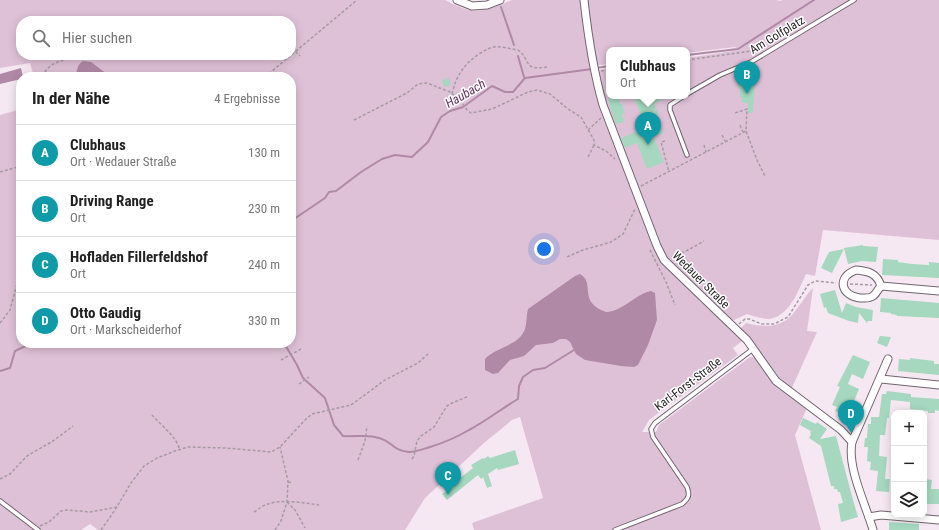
<!DOCTYPE html>
<html lang="de">
<head>
<meta charset="utf-8">
<style>
  :root { --surface:#fff; --page:#f6f6f6; --text:#222; --muted:#767676; --line:#e0e0e0; --accent:#336c54 }
  body { margin:0; font-family:"Roboto Condensed",sans-serif; background:var(--page); color:var(--text) }
  .controls { position:absolute; right:12px; bottom:12px; display:grid; overflow:hidden; border-radius:8px; box-shadow:0 2px 10px #0003 }
  .controls button { width:36px; height:36px; display:grid; place-items:center; padding:0; border:0; border-bottom:1px solid var(--line); background:var(--surface); color:var(--text); font:20px sans-serif }
  .you { position:absolute; left:544px; top:249px; width:14px; height:14px; margin:-10px; border:3px solid #fff; border-radius:50%; background:#1a73e8; box-shadow:0 0 0 6px #1a73e833 }
  .badge { display:grid; place-items:center; width:26px; height:26px; border-radius:50%; background:var(--accent); color:#fff; font-size:13px; font-weight:700 }
  .pin { position:absolute; translate:-50% -33px; filter:drop-shadow(0 1px 2px #0008) }
  .pin::after { content:''; position:absolute; top:21px; width:14px; height:12px; background:inherit; clip-path:polygon(0 0,100% 0,50% 100%) }
  .popup { position:absolute; left:606px; top:47px; width:84px; height:52px; box-sizing:border-box; display:grid; place-content:center; border-radius:8px; background:var(--surface); filter:drop-shadow(0 1px 3px #0005); font-size:13px; white-space:nowrap; color:var(--muted) }
  .popup b { font-size:15px; color:var(--text) }
  .popup::after { content:''; position:absolute; left:50%; top:100%; margin-left:-8px; border:8px solid transparent; border-top-color:var(--surface) }
  .list { margin:0; padding:0; list-style:none }
  h2 { display:flex; justify-content:space-between; align-items:center; height:52px; margin:0; padding:0 16px; font-size:17px }
  h2 small { font-size:13px; font-weight:400; color:var(--muted) }
  .list li { display:grid; grid-template-columns:26px 1fr auto; gap:12px; align-items:center; box-sizing:border-box; height:56px; padding:0 16px; border-top:1px solid var(--line) }
  .list b { display:block; font-size:15px; white-space:nowrap }
  .list p { margin:0; font-size:13px; white-space:nowrap; color:var(--muted) }
  .list em { font-size:13px; font-style:normal; color:var(--muted) }
  .icon { flex:none; width:22px; height:22px; fill:none; stroke:currentColor; stroke-width:2; stroke-linecap:round; stroke-linejoin:round }
  .map { position:relative; flex:none; width:939px; height:530px; overflow:hidden }
  .search { position:absolute; background:var(--surface); box-shadow:0 2px 10px #0003; left:16px; top:16px; width:280px; height:44px; display:flex; align-items:center; gap:10px; box-sizing:border-box; padding:0 14px; border-radius:16px; color:var(--muted); font-size:15px }
  .panel { position:absolute; background:var(--surface); box-shadow:0 2px 10px #0003; left:16px; top:72px; width:280px; height:276px; border-radius:16px }
  .map>svg:first-child { display:block }
</style>
</head>
<body>
<div class="map">
<svg width="939" height="530" viewBox="0 0 939 530">
  <rect width="100%" height="100%" fill="#f5e8f2"/>
  <g fill="#dfc1d7" fill-rule="evenodd">
    <path d="M0 0H445C474 16 483 12 512 0H776L781 1 782 0H939V240L823 230 815 276 806 274C798 291 790 316 769 319 762 319 753 316 747 314L732 321 662 262 742 341 733 348 738 355 649 420 642 432H656L659 425 750 357H755L774 384 807 408 795 435 821 530H474L472 523 543 498 520 417 512 420 484 443 425 498 405 530H98L90 524 81 530H0V115L21 109V343H291V77H34L30 63 0 68ZM21 21H291V55H21ZM735 47 739 50 687 58V96H609V68L592 71 591 66 609 64V50H687V53Z"/>
    <path d="M813 288 807 331 817 332 791 390 779 381 740 329 746 323C762 327 779 329 792 315 800 306 805 296 813 288Z"/>
  </g>
  <g fill="#b089a7">
    <path d="M83 61 91 62 111 77H76C77 70 77 65 83 61Z"/>
    <polygon points="21,68 23,77 21,77 21,79 0,84 0,74"/>
    <path d="M580 274C596 283 577 302 606 312 624 311 635 294 651 291L655 293 657 320 648 345 638 365 634 367 621 366 585 360 576 354 570 342 566 339H560L553 343 536 345 524 356 510 360 498 373 493 374 485 370V359C496 347 519 346 525 329 527 323 526 316 528 309L575 276Z"/>
  </g>
  <g fill="none" stroke-linecap="round" stroke-linejoin="round">
    <g stroke="#b089a7" stroke-width="2">
      <polyline points="501,7 514,45"/>
      <polyline points="687,55 738,49 814,0"/>
      <polyline points="518,56 524,77"/>
      <polyline points="596,68 609,66"/>
      <polyline points="291,221 325,198 329,192 336,191 361,172 382,159 395,155 412,157 428,142 441,117 450,111 463,107 492,86 505,92 513,92 525,78 592,69"/>
      <path d="M284 343 297 365 303 378 325 398 334 425 343 436C355 437 368 434 379 438 392 441 393 451 409 452 416 452 423 449 430 447 443 443 457 437 469 430 486 421 501 409 518 399L519 386 523 377 533 370 545 368 574 350"/>
      <polyline points="0,371 10,368 15,351 32,343"/>
    </g>
  </g>
  <g fill="#a5d8bf">
    <polygon points="750,69 759,69 759,78 755,78 753,113 748,113 748,103 742,103 742,98 740,98 740,89 738,89 739,71 750,70"/>
    <polygon points="449,78 451,85 444,87 442,80"/>
    <polygon points="618,96 620,104 622,104 625,114 622,114 624,122 616,124 608,99"/>
    <polygon points="633,96 669,96 654,104 659,114 656,115 663,133 654,137 664,162 647,169 637,143 625,148 621,138 643,129 642,127 646,126"/>
    <polygon points="863,245 863,246 878,247 876,262 862,261 848,264 844,248"/>
    <polygon points="844,249 832,273 821,268 829,252"/>
    <polygon points="883,259 898,260 898,262 912,264 929,265 929,262 939,263 939,278 882,275"/>
    <polygon points="835,290 842,313 846,303 856,307 873,310 872,321 868,321 867,323 859,313 858,323 849,321 828,313 826,307 824,308 820,294"/>
    <polygon points="881,298 939,303 939,318 897,316 897,315 891,314 891,313 880,312"/>
    <polygon points="880,336 891,337 887,347 877,343"/>
    <polygon points="853,355 870,362 863,379 852,374 848,384 859,389 852,406 847,404 842,414 835,411 837,407 832,405 840,387 837,386"/>
    <polygon points="910,358 934,361 934,364 939,364 939,375 898,371 899,359 910,360"/>
    <polygon points="887,391 911,394 911,397 939,399 939,411 935,410 935,413 928,413 928,411 910,409 910,402 891,400 889,418 887,418 885,435 880,435 879,456 887,457 885,479 890,479 889,492 876,491 878,471 870,470 871,462 867,461 868,447 864,447 865,438 867,438 868,424 871,424 871,417 879,417 882,394 886,394"/>
    <polygon points="803,418 816,424 817,422 827,429 820,439 836,436 853,500 858,517 841,522 838,504 843,503 840,492 838,492 837,489 834,489 834,486 831,486 821,446 809,438 811,434 810,433 811,431 800,425"/>
    <polygon points="515,450 519,464 498,470 497,468 488,474 492,486 487,488 483,477 481,479 478,475 447,500 442,494 453,487 451,485 473,468 471,465 483,458 484,459 488,456 490,458"/>
    <polygon points="925,479 932,480 931,489 939,489 939,504 924,504"/>
    <polygon points="889,522 919,524 919,530 889,530"/>
  </g>
  <g fill="none" stroke-linecap="round" stroke-linejoin="round">
    <g stroke="#70656d" stroke-width="5.5">
      <g id="lane">
        <polyline points="687,94 720,75 751,62 854,0"/>
        <polyline points="684,96 670,105 670,110 687,155"/>
        <polyline points="0,501 38,530"/>
        <path d="M615 530 682 504C689 498 690 495 687 487L653 437 651 429 655 423 753 349"/>
      </g>
    </g>
    <g stroke="#70656d" stroke-width="9">
      <g id="street">
        <polyline points="457,0 472,6 487,5 500,0"/>
        <path d="M584 0C588 36 593 70 603 105L657 246 664 260 747 340 776 381 841 430 852 442"/>
        <path d="M856 270C868 271 877 273 881 286 878 289 876 294 873 296 869 299 865 298 860 298 841 296 836 277 856 270Z"/>
        <polyline points="881,286 939,291"/>
        <polyline points="881,379 939,385"/>
        <polyline points="869,517 881,515 939,520"/>
        <path d="M873 530C866 505 847 468 852 442L888 359"/>
      </g>
    </g>
    <g stroke="#a59ba2" stroke-width="1.5" stroke-dasharray="3 2" stroke-linecap="butt">
      <polyline points="292,48 300,56"/>
      <polyline points="687,60 752,51 763,48"/>
      <polyline points="601,71 609,70"/>
      <path d="M43 77C47 61 67 60 81 55"/>
      <polyline points="265,77 357,0"/>
      <path d="M452 94C456 76 464 64 479 54 484 51 488 48 494 47 502 46 510 49 518 50 531 59 522 71 547 67"/>
      <polyline points="735,113 747,109 746,131 757,160 765,176"/>
      <polyline points="354,120 407,93 418,84 427,83 450,92 459,99 467,110 471,113 492,109 528,92 537,90 550,94 568,109 581,117 594,140 594,145 606,151 615,159"/>
      <polyline points="740,125 743,132"/>
      <polyline points="588,130 601,118"/>
      <polyline points="722,135 725,141"/>
      <polyline points="665,141 661,142 669,172"/>
      <polyline points="704,145 706,152"/>
      <polyline points="588,157 594,145"/>
      <polyline points="0,172 21,166"/>
      <polyline points="641,186 746,131"/>
      <polyline points="650,250 666,282 675,305"/>
      <polyline points="567,257 583,250 611,242 623,234 635,209"/>
      <polyline points="672,257 688,250 704,241"/>
      <polyline points="850,284 872,285"/>
      <polyline points="0,323 10,310 21,269"/>
      <polyline points="739,324 745,319 749,319 762,324 774,324 788,317 808,285 815,281 836,283"/>
      <polyline points="281,360 301,349"/>
      <polyline points="299,384 309,377"/>
      <path d="M152 415C159 423 180 440 179 450"/>
      <polyline points="412,459 414,456 417,441 421,436 434,427 447,406 452,403 469,396"/>
      <polyline points="358,460 365,441 367,426"/>
      <polyline points="0,479 10,474 27,456 53,441 73,426"/>
      <polyline points="288,482 293,483"/>
      <polyline points="287,502 295,510 305,528"/>
      <path d="M254 512C259 509 263 505 268 504 281 499 306 503 319 505"/>
      <polyline points="40,526 49,522 61,511 67,510 90,512 117,507"/>
      <polyline points="101,530 115,510 131,483 144,466 157,458 175,451 188,447 226,448 271,452 280,447 305,420 312,414 351,405 385,380 418,363 429,353"/>
      <polyline points="275,530 281,521 287,502 288,481 280,447"/>
    </g>
    <use href="#lane" stroke="#fff" stroke-width="3.5"/>
    <use href="#street" stroke="#fff" stroke-width="7"/>
  </g>
  <g text-anchor="middle" stroke-width="3" stroke-linejoin="round" paint-order="stroke">
    <g font-size="12" fill="#272225" stroke="#fff">
      <text transform="translate(777 35) rotate(-31)" y="4">Am Golfplatz</text>
      <text transform="translate(701 280) rotate(45)" y="4">Wedauer Straße</text>
      <text transform="translate(688 384) rotate(-37)" y="4">Karl-Forst-Straße</text>
    </g>
    <g font-size="13" font-style="italic" fill="#66335d" stroke="#fff">
      <text transform="translate(465 93) rotate(-30)" y="5">Haubach</text>
    </g>
  </g>
</svg>
<div class="controls">
<button>+</button>
<button>−</button>
<button><svg class="icon" aria-label="layers" viewBox="0 0 24 24"><path d="M12 4l9 5-9 5-9-5zM3 14l9 5 9-5"/></svg></button>
</div>
<div class="you"></div>
<div class="pin badge" style="left:648px;top:145px;background:#0f9aa8">A</div>
<div class="popup"><b>Clubhaus</b>Ort</div>
<div class="pin badge" style="left:747px;top:94px;background:#0f9aa8">B</div>
<div class="pin badge" style="left:448px;top:495px;background:#0f9aa8">C</div>
<div class="pin badge" style="left:851px;top:433px;background:#0f9aa8">D</div>
<div class="search"><svg class="icon" aria-label="search" viewBox="0 0 24 24"><circle cx="10" cy="10" r="6"/><path d="M15 15l6 6"/></svg>Hier suchen</div>
<section class="panel">
<h2>In der Nähe<small>4 Ergebnisse</small></h2>
<ul class="list">
<li><span class="badge" style="background:#0f9aa8">A</span><div><b>Clubhaus</b><p>Ort · Wedauer Straße</p></div><em>130 m</em></li>
<li><span class="badge" style="background:#0f9aa8">B</span><div><b>Driving Range</b><p>Ort</p></div><em>230 m</em></li>
<li><span class="badge" style="background:#0f9aa8">C</span><div><b>Hofladen Fillerfeldshof</b><p>Ort</p></div><em>240 m</em></li>
<li><span class="badge" style="background:#0f9aa8">D</span><div><b>Otto Gaudig</b><p>Ort · Markscheiderhof</p></div><em>330 m</em></li>
</ul>
</section>
</div>
</body>
</html>
